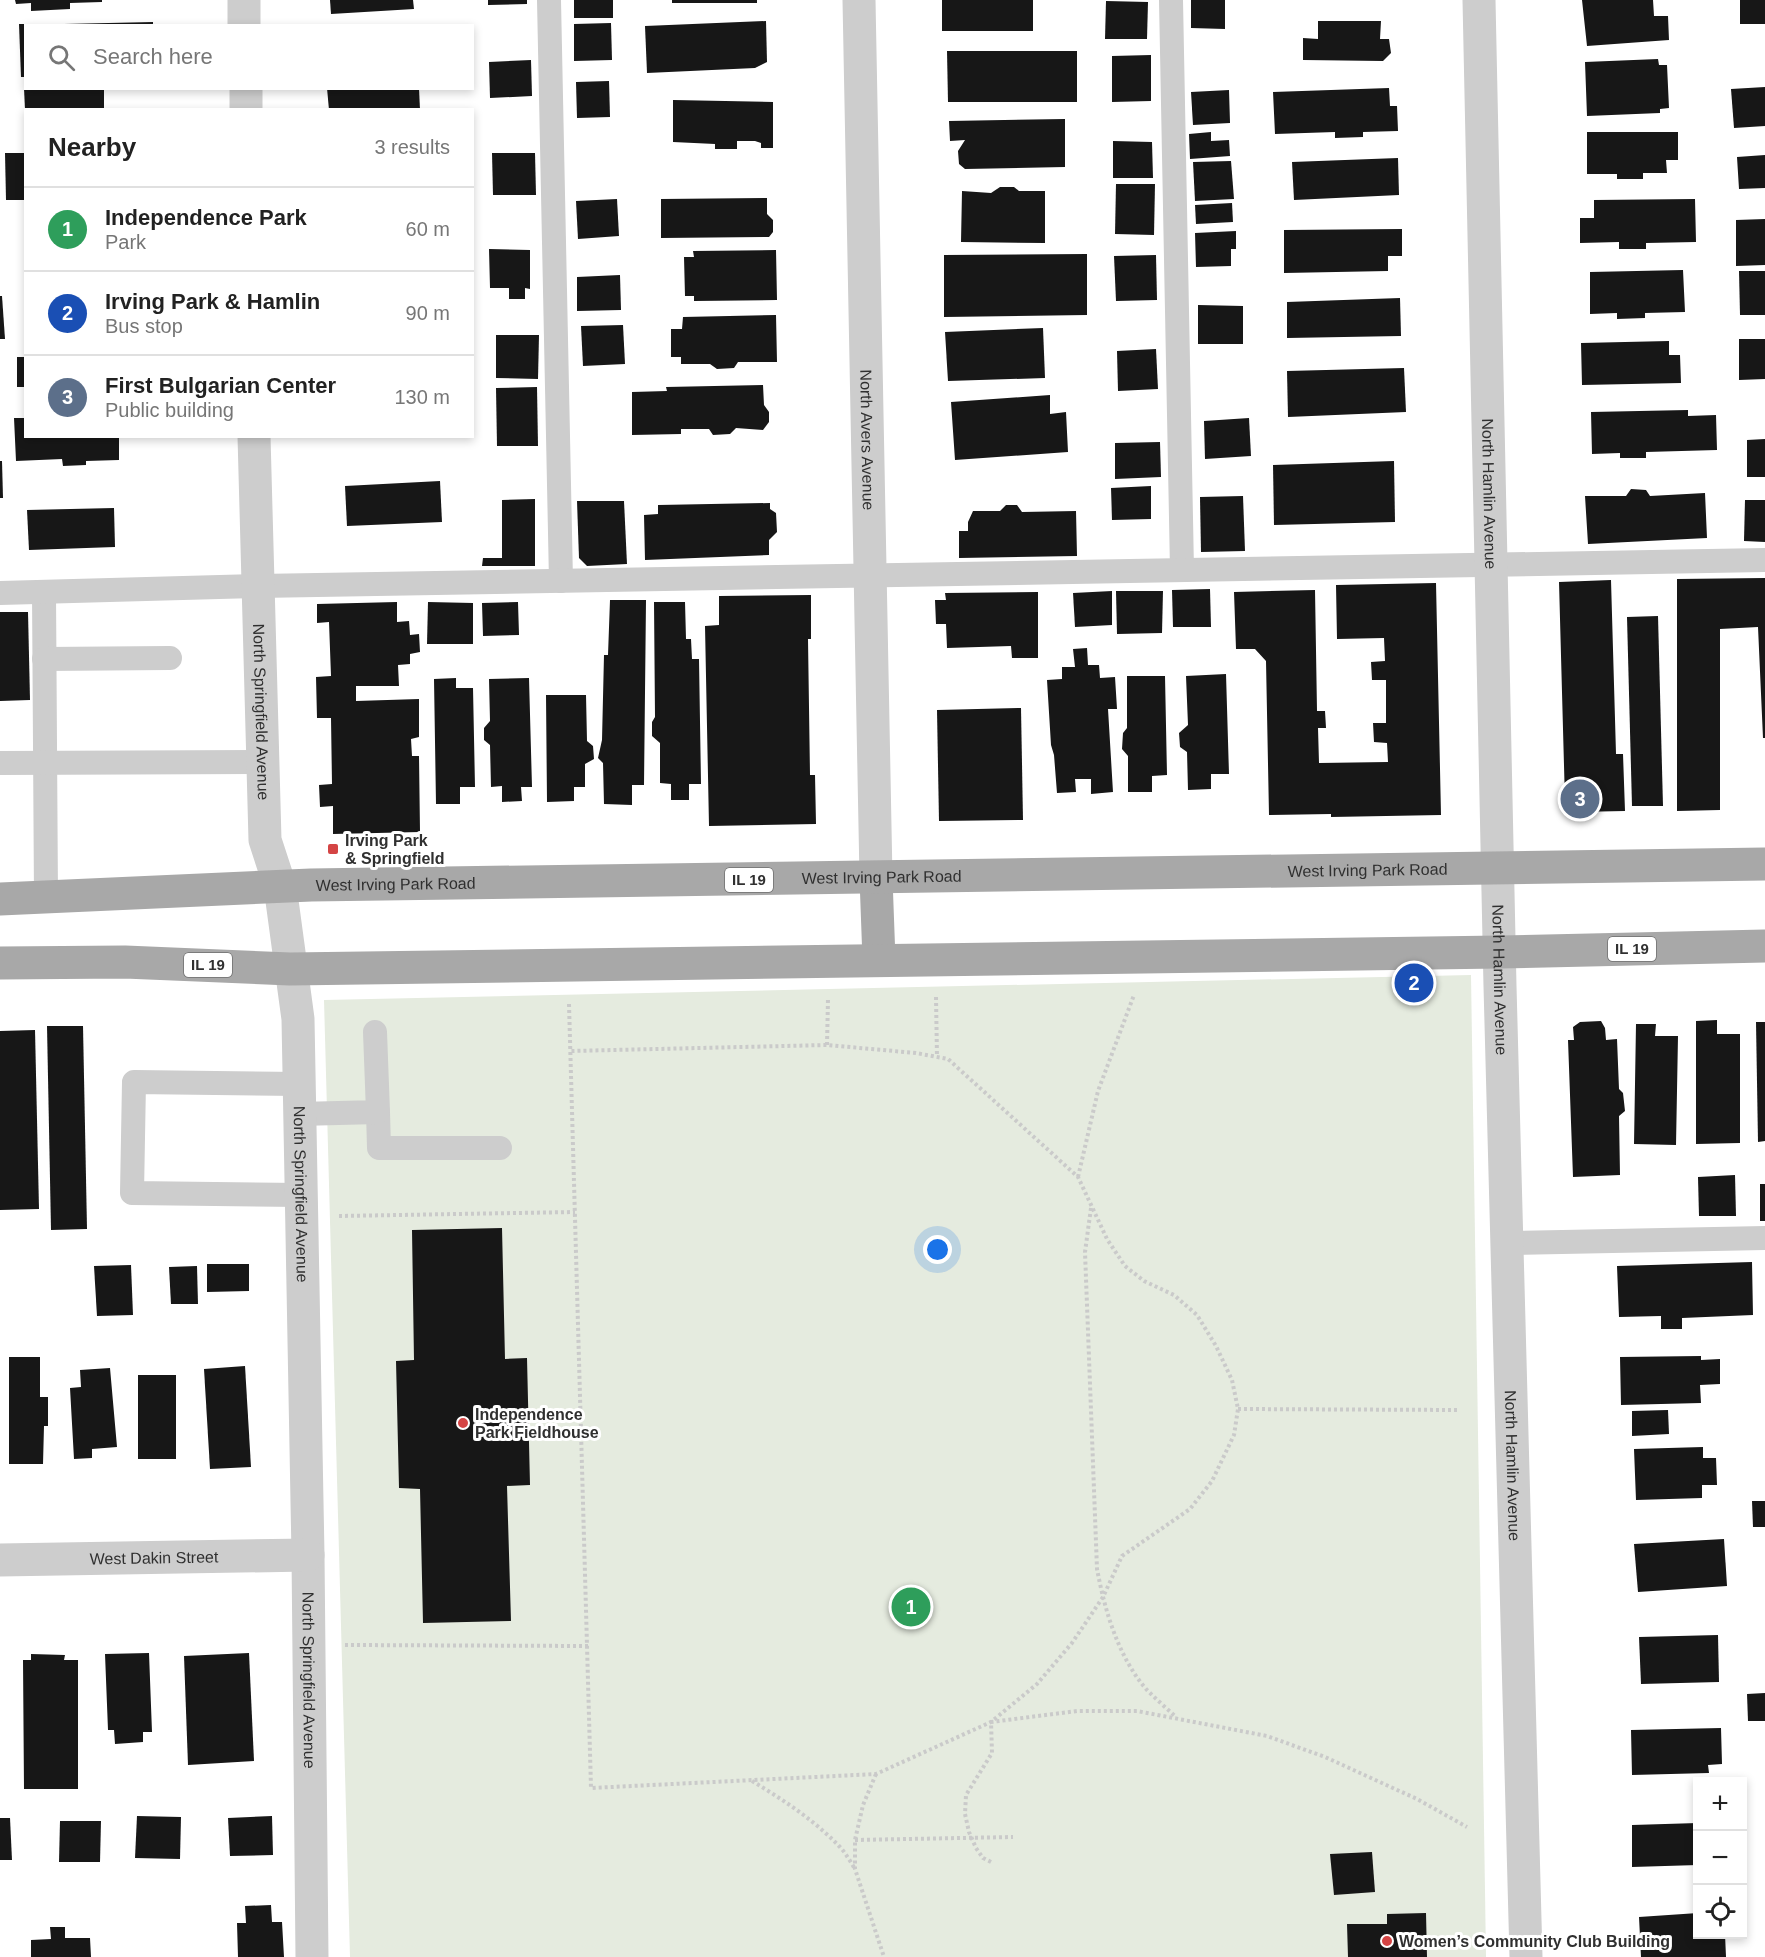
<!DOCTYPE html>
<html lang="en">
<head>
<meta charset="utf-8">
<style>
  :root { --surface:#fff; --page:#f2f2f2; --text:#222; --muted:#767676; --line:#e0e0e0; --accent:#d93025 }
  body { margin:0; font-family:Arial,sans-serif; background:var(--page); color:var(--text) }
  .controls { position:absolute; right:18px; bottom:18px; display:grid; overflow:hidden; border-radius:0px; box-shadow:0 3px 9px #0003 }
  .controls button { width:54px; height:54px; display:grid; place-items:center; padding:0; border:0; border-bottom:2px solid var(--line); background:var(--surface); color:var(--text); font:30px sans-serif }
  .you { position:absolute; left:938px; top:1250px; width:21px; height:21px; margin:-15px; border:4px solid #fff; border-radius:50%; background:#1a73e8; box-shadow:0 0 0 9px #1a73e833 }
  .badge { display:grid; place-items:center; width:39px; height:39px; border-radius:50%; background:var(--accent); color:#fff; font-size:20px; font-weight:700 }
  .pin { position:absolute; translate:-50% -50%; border:3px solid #fff; box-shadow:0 2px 6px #0006 }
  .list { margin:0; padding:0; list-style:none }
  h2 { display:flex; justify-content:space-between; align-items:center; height:78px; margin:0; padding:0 24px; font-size:26px }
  h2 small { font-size:20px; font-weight:400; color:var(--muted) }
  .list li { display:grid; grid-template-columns:39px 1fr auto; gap:18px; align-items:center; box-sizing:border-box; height:84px; padding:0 24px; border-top:2px solid var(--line) }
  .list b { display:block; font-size:22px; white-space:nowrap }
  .list p { margin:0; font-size:20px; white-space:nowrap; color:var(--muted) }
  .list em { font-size:20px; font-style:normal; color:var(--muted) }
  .icon { flex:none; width:33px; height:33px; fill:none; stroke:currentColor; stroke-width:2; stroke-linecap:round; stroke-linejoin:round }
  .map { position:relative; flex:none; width:1765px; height:1957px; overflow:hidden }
  .search { position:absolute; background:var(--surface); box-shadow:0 3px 9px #0003; left:24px; top:24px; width:450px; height:66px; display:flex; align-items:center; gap:15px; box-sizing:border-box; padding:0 21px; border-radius:0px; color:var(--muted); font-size:22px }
  .panel { position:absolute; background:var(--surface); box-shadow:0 3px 9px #0003; left:24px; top:108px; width:450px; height:330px; border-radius:0px }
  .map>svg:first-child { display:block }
</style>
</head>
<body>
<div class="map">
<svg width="1765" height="1957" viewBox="0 0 1765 1957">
  <rect width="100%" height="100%" fill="#fff"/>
  <polygon fill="#e5ebdf" points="1471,975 1486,1957 350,1957 324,1000"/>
  <g fill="#171717">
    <polygon points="15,0 102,0 102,2 70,3 70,9 31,11 31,3 16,4"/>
    <polygon points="330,0 413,0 414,9 331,14"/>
    <polygon points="488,0 527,0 527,4 488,5"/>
    <rect x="574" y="0" width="39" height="18"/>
    <rect x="672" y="0" width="85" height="3"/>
    <rect x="942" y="0" width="91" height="31"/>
    <polygon points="1191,0 1225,0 1225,29 1191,28"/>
    <polygon points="1582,0 1653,0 1654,16 1668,16 1669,40 1587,46"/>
    <rect x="1740" y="0" width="25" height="24"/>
    <polygon points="1106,1 1148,2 1147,39 1105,39"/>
    <polygon points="766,21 767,62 755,68 647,73 645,26"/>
    <polygon points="1318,21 1381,21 1380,39 1389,39 1391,53 1383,61 1303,60 1303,38 1318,39"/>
    <polygon points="153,22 153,26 64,26 64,24"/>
    <polygon points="611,23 612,60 574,61 574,24"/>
    <polygon points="19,24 26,24 26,77 21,77"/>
    <polygon points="947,51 1077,51 1077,102 948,102"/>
    <polygon points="1151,55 1151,101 1112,102 1112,56"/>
    <polygon points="1658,59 1659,65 1667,65 1669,108 1660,109 1660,113 1587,116 1585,62"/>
    <polygon points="531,60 532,96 490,98 489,62"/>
    <polygon points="609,81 610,117 577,118 576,82"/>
    <polygon points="1765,87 1765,126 1734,128 1731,89"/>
    <polygon points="24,88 104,88 104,110 25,110"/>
    <polygon points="327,88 419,88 420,110 329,110"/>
    <polygon points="1389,88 1390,106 1397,106 1398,131 1363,132 1363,137 1335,138 1335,132 1275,134 1273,92"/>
    <polygon points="1229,90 1230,123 1193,125 1191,92"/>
    <polygon points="673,100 773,102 773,148 761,148 761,143 755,141 737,141 737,149 715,149 715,144 673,142"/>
    <polygon points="1065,119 1065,167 965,169 959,164 958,151 965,140 950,141 949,121"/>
    <polygon points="1211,132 1211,141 1229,140 1230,156 1190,159 1189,134"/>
    <polygon points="1587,132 1678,132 1678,160 1666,160 1667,173 1643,173 1643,179 1617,179 1617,174 1587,174"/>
    <polygon points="1113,141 1152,142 1153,178 1113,178"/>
    <polygon points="5,153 26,153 26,200 6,200"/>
    <polygon points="492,153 535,153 536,195 493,195"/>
    <polygon points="1765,155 1765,188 1739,189 1737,157"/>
    <polygon points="1398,158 1399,195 1294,200 1292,162"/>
    <polygon points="1231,161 1234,199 1195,201 1193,162"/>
    <polygon points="1116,184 1155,184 1154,235 1115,234"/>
    <polygon points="1000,187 1014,187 1019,191 1045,191 1045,243 961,242 962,191 991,193"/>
    <polygon points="767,198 767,214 773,220 773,232 769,237 661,238 661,199"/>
    <polygon points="617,199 619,236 578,239 576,201"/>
    <polygon points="1695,199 1696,242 1646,243 1646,249 1619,249 1619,242 1580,243 1580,218 1594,218 1594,200"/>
    <polygon points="1232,203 1233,222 1196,224 1195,205"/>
    <polygon points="1765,219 1765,265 1736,266 1736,220"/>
    <polygon points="1402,229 1402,256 1388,256 1388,271 1284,273 1284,230"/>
    <polygon points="1236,231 1236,249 1231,249 1231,266 1196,267 1195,233"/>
    <polygon points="489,249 530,250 530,289 525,288 525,299 509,299 509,288 490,288"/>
    <polygon points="776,250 777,300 694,301 694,296 685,296 684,257 694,257 693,251"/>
    <polygon points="1087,254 1087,315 944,317 944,255"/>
    <polygon points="1156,255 1157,300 1116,301 1114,256"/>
    <polygon points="1683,270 1685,312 1645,313 1645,318 1617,319 1617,313 1590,314 1590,272"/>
    <polygon points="1739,271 1765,271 1765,315 1740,315"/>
    <polygon points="620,275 621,310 577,311 577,277"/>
    <polygon points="0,296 2,296 5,339 0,339"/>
    <polygon points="1400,298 1401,336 1287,338 1287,302"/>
    <polygon points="1198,305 1243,306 1243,344 1198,344"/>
    <polygon points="776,315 777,362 738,362 734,368 717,369 710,364 681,364 681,357 671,357 671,329 682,329 683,317"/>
    <polygon points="623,325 625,364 583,366 581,326"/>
    <polygon points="1043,328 1045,378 948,381 945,332"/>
    <polygon points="496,335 539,335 538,379 496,378"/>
    <polygon points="1739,339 1765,339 1765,379 1739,380"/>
    <polygon points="1669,341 1669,355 1680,355 1681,383 1582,385 1581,343"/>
    <polygon points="1156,349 1158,389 1118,391 1117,351"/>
    <rect x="17" y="357" width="9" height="30"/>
    <polygon points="1404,368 1406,412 1288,417 1287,371"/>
    <polygon points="763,385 764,405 769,412 769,422 763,430 736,428 730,434 713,435 709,429 681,429 681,434 632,435 632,392 667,391 666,387"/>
    <polygon points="537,387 538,446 497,446 496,388"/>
    <polygon points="1050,395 1050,414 1066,412 1068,452 955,460 951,402"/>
    <polygon points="1688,410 1688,416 1716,415 1717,450 1646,452 1646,458 1620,458 1620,453 1592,454 1591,412"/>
    <polygon points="14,418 26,418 26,436 119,436 119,460 86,461 86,465 63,466 62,459 16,461"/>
    <polygon points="1249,418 1251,456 1205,459 1204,421"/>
    <polygon points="1765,439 1765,477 1747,477 1747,440"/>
    <polygon points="1160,442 1161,477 1115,479 1115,443"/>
    <polygon points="0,461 2,461 3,498 0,498"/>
    <polygon points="1394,461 1395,522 1274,525 1273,465"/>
    <polygon points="440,481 442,522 347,526 345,486"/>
    <polygon points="1151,486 1151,519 1112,520 1111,488"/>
    <polygon points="1631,489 1646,490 1650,496 1705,493 1707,538 1588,544 1585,496 1626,496"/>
    <polygon points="1243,496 1245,551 1201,552 1200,497"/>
    <polygon points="535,499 535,566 482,566 483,558 502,558 502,500"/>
    <polygon points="1745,500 1765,500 1765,542 1744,541"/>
    <polygon points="577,501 624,501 627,564 587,566 579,558"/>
    <polygon points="770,503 770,509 776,513 777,532 769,540 769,555 645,560 644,515 658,514 658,505"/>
    <polygon points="1006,505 1017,505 1022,512 1076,511 1077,556 959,558 959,531 968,531 968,522 973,511 1000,511"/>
    <polygon points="114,508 115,547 29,550 27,510"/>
    <polygon points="1765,578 1765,738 1763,738 1758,627 1720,629 1720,810 1677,811 1677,579"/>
    <polygon points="1611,580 1616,754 1623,754 1625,811 1575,812 1565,802 1559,582"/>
    <polygon points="1436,583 1441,815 1331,817 1331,814 1269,815 1266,661 1255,649 1236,649 1234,592 1315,590 1317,711 1325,711 1326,728 1318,728 1319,763 1388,762 1387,743 1374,742 1373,723 1386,723 1386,680 1372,680 1371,662 1385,661 1384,638 1337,639 1336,585"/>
    <polygon points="1210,589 1211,627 1173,627 1172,590"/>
    <polygon points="1112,591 1112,625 1075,627 1073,593"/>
    <polygon points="1116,591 1163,591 1162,633 1117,634"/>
    <polygon points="1038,592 1038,658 1012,658 1011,646 947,648 946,624 936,624 935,600 946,600 945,593"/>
    <polygon points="811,595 811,639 808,639 810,775 815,775 816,824 709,826 705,626 719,625 719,596"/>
    <polygon points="610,600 646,600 644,785 632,785 632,805 604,804 603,763 598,758 602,740 604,655 608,655"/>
    <polygon points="397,602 397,622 409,621 410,635 419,634 420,652 410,654 410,664 398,665 399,686 356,686 356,701 419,699 419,737 411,739 412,756 419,756 420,832 333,834 333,806 320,807 319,785 332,784 331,718 317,718 316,677 331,676 329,622 317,623 317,604"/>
    <polygon points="428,602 473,603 473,644 427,644"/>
    <polygon points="518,602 519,635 483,636 482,603"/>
    <polygon points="654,602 685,602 686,639 691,639 692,659 699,659 701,784 689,784 689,800 671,800 671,784 660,783 660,743 652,736 652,722 655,717"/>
    <polygon points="0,612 28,612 30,700 0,701"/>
    <polygon points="1658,616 1663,806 1632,806 1627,617"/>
    <polygon points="1087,648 1088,665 1099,665 1100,678 1115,677 1117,709 1108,709 1113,792 1091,794 1091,779 1075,779 1076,792 1057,793 1054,755 1051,745 1047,680 1062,679 1062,667 1075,667 1073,649"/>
    <polygon points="1226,674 1229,774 1211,774 1211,789 1188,790 1187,752 1180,747 1179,733 1188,725 1186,676"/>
    <polygon points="1127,676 1165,676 1167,775 1152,776 1152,792 1128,792 1128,756 1122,749 1123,733 1127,728"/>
    <polygon points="456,678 456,688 473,688 475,787 460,787 460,804 436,804 434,679"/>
    <polygon points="529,678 532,787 521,787 522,801 502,802 502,786 491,787 490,745 484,740 484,728 490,721 489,679"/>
    <polygon points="546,695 586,695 587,741 593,746 594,759 585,764 585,787 574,787 574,801 547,802"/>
    <polygon points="1021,708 1023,820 939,821 937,710"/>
    <polygon points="1717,1020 1717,1034 1740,1034 1740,1143 1696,1144 1696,1021"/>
    <polygon points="1601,1021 1605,1028 1606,1040 1617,1039 1619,1089 1623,1093 1625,1111 1619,1116 1620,1175 1573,1177 1568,1040 1574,1040 1573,1027 1580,1022"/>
    <polygon points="1756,1022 1765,1022 1765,1141 1758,1142"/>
    <polygon points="1636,1024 1656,1024 1655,1036 1678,1036 1676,1145 1634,1144"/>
    <polygon points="47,1026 83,1026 87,1229 51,1230"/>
    <polygon points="35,1030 39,1209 0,1210 0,1031"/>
    <polygon points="1735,1175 1736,1216 1699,1216 1698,1177"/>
    <rect x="1760" y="1184" width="5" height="37"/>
    <polygon points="502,1228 505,1359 527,1358 530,1485 507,1486 511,1621 423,1623 420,1489 399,1488 396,1361 414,1360 412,1230"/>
    <polygon points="1752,1262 1753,1315 1682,1318 1682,1329 1661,1329 1661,1316 1619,1317 1617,1266"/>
    <polygon points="207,1264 249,1264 249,1291 207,1292"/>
    <polygon points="131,1265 133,1315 97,1316 94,1266"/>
    <polygon points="197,1266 198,1304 171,1304 169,1267"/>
    <polygon points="1701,1356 1701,1360 1720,1359 1720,1384 1700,1385 1701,1403 1621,1405 1620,1357"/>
    <polygon points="9,1357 40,1357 40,1397 48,1397 48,1426 44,1426 43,1464 9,1464"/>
    <polygon points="245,1366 251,1467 210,1469 204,1369"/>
    <polygon points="110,1368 117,1447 92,1449 92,1458 74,1459 70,1388 81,1387 80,1370"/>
    <rect x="138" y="1375" width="38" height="84"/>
    <polygon points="1668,1410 1669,1434 1632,1436 1632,1411"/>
    <polygon points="1703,1447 1703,1458 1716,1458 1717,1485 1702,1485 1702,1498 1636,1500 1634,1449"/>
    <polygon points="1752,1501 1765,1501 1765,1527 1753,1527"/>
    <polygon points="1724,1539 1727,1586 1638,1592 1634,1544"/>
    <polygon points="1718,1635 1719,1682 1641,1684 1639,1637"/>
    <polygon points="149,1653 152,1732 143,1732 143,1742 115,1744 114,1730 108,1730 105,1654"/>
    <polygon points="249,1653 254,1761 188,1765 184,1656"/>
    <polygon points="31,1654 65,1655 64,1660 78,1660 78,1789 24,1789 23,1660 31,1660"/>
    <polygon points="1765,1693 1765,1721 1748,1721 1747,1694"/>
    <polygon points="1721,1728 1722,1764 1708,1765 1709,1773 1632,1775 1631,1730"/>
    <polygon points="137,1816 181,1817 180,1859 135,1858"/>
    <polygon points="272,1816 273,1855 230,1856 228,1818"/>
    <polygon points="0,1818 10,1818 12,1860 0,1860"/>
    <polygon points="60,1821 101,1821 100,1862 59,1862"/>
    <polygon points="1698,1823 1698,1865 1632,1867 1632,1825"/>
    <polygon points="1372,1852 1375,1892 1334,1895 1330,1854"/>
    <polygon points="271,1905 272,1922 282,1922 284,1957 238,1957 237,1923 246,1923 245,1906"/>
    <polygon points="1426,1913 1427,1957 1348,1957 1347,1924 1387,1924 1387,1914"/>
    <polygon points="1698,1913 1698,1934 1725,1934 1726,1957 1641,1957 1639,1917"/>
    <polygon points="50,1927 65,1927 65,1938 90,1938 91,1957 31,1957 31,1940 51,1939"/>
  </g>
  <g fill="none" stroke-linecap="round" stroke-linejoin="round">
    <g stroke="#cacaca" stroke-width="4" stroke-dasharray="3 3" stroke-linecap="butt">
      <polyline points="936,997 937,1057"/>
      <polyline points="569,1004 591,1788 876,1774 991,1722 1037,1684 1072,1643 1103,1597 1122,1556 1190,1509 1212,1481 1234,1435 1238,1409 1232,1380 1216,1346 1197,1315 1174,1295 1144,1281 1125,1266 1107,1239 1078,1177 948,1059 916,1053 827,1045 571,1051"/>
      <polyline points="827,1045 828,999"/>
      <polyline points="1078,1177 1098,1091 1134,995"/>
      <path d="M1091 1208 1085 1252 1097 1569C1105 1611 1118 1657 1147 1690 1156 1699 1166 1708 1175 1716"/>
      <polyline points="339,1216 575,1212"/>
      <polyline points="1238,1409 1458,1410"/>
      <polyline points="345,1645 588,1646"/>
      <polyline points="876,1774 863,1805 855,1840 855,1869 884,1957"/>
      <path d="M752 1781C782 1799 814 1820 839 1846 845 1852 850 1861 855 1869"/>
      <polyline points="855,1840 1013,1837"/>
      <polyline points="991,1862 983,1858 976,1848 969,1832 965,1814 966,1795 992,1753 991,1722 1077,1711 1137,1711 1267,1736 1325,1757 1417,1799 1467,1827"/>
    </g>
    <g stroke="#cdcdcd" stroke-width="24">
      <polyline points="549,0 561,581"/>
      <polyline points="1171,0 1182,570"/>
      <polyline points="44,592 46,897"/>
      <polyline points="0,593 258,586 1765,560"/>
      <polyline points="44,659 170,658"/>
      <polyline points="0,763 263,762"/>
      <polyline points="299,1084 134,1082 132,1193 301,1195"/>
      <polyline points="378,1112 379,1148 500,1148"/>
      <polyline points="299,1114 378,1112 375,1032"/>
      <polyline points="1508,1243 1765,1238"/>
    </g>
    <g stroke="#cdcdcd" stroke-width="33">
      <polyline points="244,0 244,26"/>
      <path id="s1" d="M859 0 876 878"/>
      <path id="s2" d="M1479 0 1500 986 1526 1957"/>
      <polyline points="246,88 246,110"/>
      <path id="s3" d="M254 436 265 840 280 886 298 1019 308 1555 312 1957"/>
      <path id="s4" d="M0 1560 308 1555"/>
    </g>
    <g stroke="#a8a8a8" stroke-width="33">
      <polyline points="876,878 879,960"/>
      <path id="s5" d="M0 899 311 885 1765 864"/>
      <polyline points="0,963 125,962 290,969 1500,952 1765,946"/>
    </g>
  </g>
  <g fill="#d44444" stroke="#fff" stroke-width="2">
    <rect x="327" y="843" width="12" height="12" rx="3"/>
    <circle cx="463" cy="1423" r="6"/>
    <circle cx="1387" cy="1941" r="6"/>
  </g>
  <g text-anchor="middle" stroke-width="6" stroke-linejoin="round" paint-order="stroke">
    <g fill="#fff" stroke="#6e6e6e" stroke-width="1.5">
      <rect x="725" y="868" width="48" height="24" rx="4.5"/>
      <rect x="1608" y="937" width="48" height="24" rx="4.5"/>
      <rect x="184" y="953" width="48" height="24" rx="4.5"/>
    </g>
    <g font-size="15" font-weight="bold" fill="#303030">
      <text x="749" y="885">IL 19</text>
      <text x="1632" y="954">IL 19</text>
      <text x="208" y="970">IL 19</text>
    </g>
    <g font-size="16" fill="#303030" stroke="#fff">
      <text dy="6" stroke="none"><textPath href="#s1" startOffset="440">North Avers Avenue</textPath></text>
      <text dy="6" stroke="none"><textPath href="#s2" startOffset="494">North Hamlin Avenue</textPath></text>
      <text dy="6" stroke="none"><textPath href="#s3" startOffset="276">North Springfield Avenue</textPath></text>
      <text dy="6" stroke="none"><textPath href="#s5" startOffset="1368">West Irving Park Road</textPath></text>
      <text dy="6" stroke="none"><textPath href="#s5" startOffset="882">West Irving Park Road</textPath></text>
      <text dy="6" stroke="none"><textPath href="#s5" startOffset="396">West Irving Park Road</textPath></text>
      <text dy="6" stroke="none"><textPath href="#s2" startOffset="980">North Hamlin Avenue</textPath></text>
      <text dy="6" stroke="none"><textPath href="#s3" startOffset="762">North Springfield Avenue</textPath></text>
      <text dy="6" stroke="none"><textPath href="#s2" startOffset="1466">North Hamlin Avenue</textPath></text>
      <text dy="6" stroke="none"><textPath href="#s4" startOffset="154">West Dakin Street</textPath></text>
      <text dy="6" stroke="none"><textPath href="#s3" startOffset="1248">North Springfield Avenue</textPath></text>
    </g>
    <g font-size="16" font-weight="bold" fill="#303030" stroke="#fff" text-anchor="start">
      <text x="345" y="846">Irving Park<tspan x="345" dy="18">&amp; Springfield</tspan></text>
      <text x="475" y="1420">Independence<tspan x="475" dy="18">Park Fieldhouse</tspan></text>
      <text x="1399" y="1947">Women’s Community Club Building</text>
    </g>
  </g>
</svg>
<div class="controls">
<button>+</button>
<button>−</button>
<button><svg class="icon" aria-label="locate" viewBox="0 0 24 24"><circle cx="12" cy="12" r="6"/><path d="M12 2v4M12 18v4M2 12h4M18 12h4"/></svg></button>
</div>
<div class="you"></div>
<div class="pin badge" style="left:911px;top:1607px;background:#2e9e5b">1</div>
<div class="pin badge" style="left:1414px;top:983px;background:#1a4fb4">2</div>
<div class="pin badge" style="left:1580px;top:799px;background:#5c6f8a">3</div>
<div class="search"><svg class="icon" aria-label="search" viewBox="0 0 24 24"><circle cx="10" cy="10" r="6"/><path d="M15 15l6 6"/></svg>Search here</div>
<section class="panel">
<h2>Nearby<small>3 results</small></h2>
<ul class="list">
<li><span class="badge" style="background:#2e9e5b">1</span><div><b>Independence Park</b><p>Park</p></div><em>60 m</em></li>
<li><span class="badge" style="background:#1a4fb4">2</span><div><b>Irving Park &amp; Hamlin</b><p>Bus stop</p></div><em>90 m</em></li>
<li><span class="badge" style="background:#5c6f8a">3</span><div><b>First Bulgarian Center</b><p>Public building</p></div><em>130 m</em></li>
</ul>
</section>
</div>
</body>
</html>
